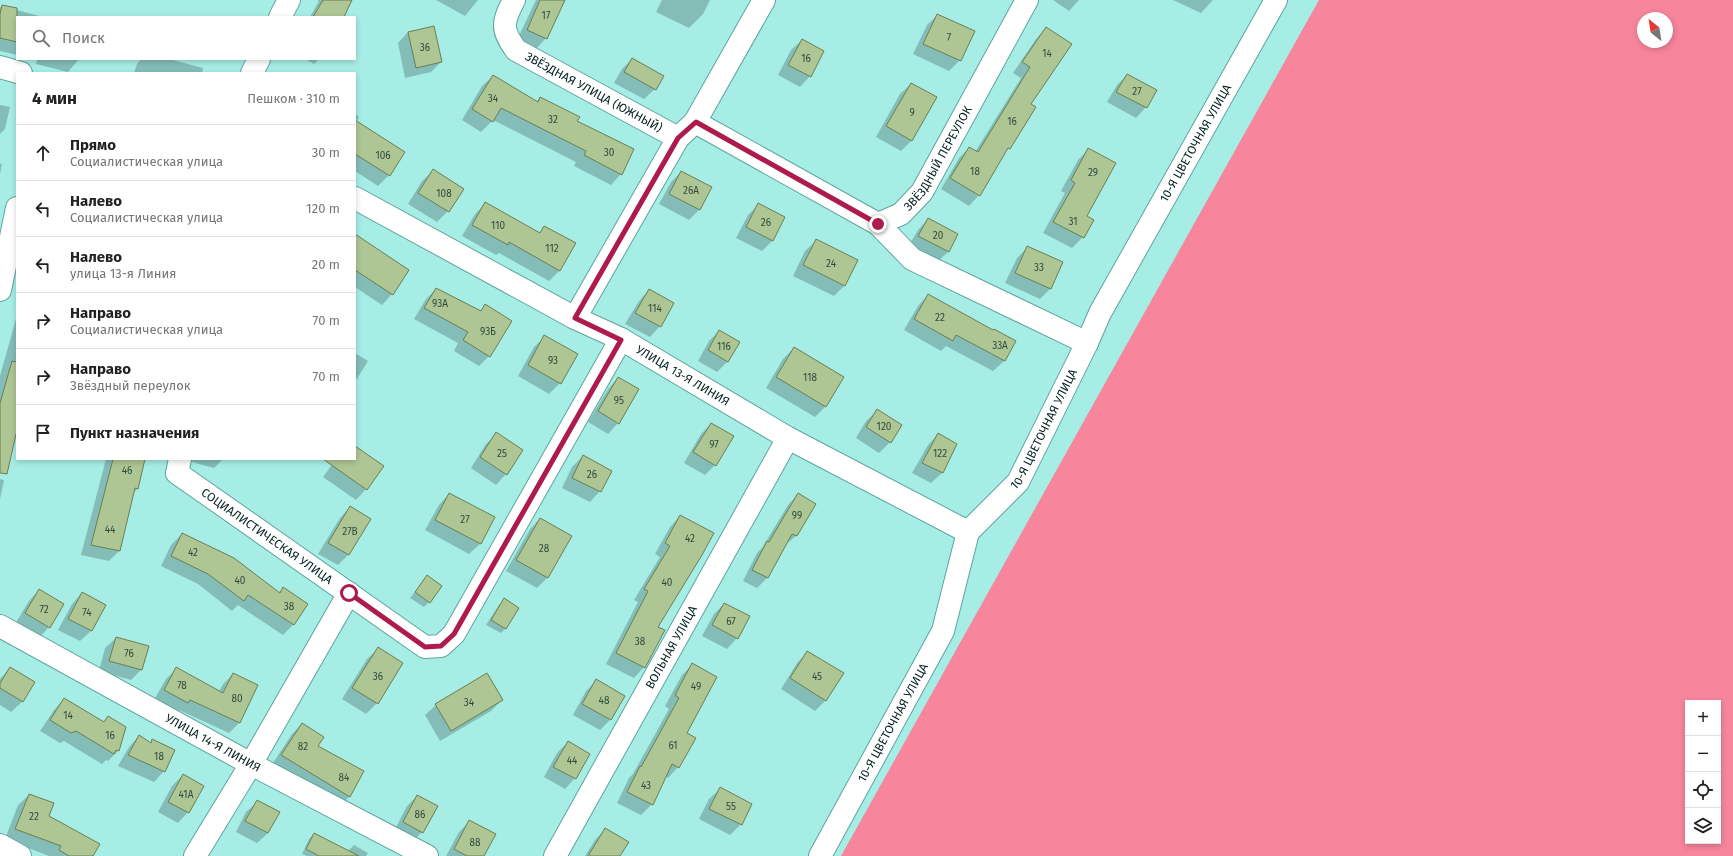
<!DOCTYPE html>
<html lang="ru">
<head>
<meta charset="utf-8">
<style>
  :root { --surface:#fff; --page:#f2f2f2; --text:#222; --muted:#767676; --line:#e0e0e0 }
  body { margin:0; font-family:"Fira Sans",sans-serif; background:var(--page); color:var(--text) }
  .controls { position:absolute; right:12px; bottom:12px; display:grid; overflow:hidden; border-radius:0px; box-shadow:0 2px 6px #0003 }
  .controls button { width:36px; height:36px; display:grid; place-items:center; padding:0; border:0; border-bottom:1px solid var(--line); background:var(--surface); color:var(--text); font:20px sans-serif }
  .compass { position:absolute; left:1637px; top:12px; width:36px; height:36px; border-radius:50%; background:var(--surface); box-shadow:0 2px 6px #0003; rotate:330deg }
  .stop { position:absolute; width:12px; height:12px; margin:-9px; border:3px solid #ad1a4b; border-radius:50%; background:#fff }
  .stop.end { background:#ad1a4b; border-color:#fff; box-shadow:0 1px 4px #0008 }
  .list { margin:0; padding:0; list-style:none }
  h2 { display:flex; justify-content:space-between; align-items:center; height:52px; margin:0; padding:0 16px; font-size:17px }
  h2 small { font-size:13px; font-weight:400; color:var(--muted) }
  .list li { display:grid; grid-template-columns:26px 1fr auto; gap:12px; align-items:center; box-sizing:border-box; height:56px; padding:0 16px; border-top:1px solid var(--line) }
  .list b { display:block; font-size:15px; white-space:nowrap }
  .list p { margin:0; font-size:13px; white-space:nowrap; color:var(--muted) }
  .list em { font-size:13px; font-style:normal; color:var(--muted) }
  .icon { flex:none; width:22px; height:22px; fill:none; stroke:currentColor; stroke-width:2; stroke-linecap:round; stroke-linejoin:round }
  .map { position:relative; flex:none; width:1733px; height:856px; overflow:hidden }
  .search { position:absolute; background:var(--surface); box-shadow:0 2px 6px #0003; left:16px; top:16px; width:340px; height:44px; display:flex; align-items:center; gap:10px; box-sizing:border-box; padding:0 14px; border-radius:0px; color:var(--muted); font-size:15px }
  .panel { position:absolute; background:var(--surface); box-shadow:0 2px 6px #0003; left:16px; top:72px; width:340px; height:388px; border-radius:0px }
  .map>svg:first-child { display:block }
</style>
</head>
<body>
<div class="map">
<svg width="1733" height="856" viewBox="0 0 1733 856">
  <rect width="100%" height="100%" fill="#a6ede6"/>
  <path fill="#f7859c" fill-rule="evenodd" d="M1319 0H1733V856H841ZM1643 18H1667V42H1643ZM1688 703H1718V841H1688Z"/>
  <g fill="#0003">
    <polygon points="317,0 351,0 343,17 310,17 319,1"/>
    <polygon points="436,0 478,0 465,16"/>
    <polygon points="536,0 563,0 546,38 536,49 517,40"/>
    <polygon points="662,0 710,0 703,14 689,28 656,12"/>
    <polygon points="1053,0 1079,0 1069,11"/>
    <polygon points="1173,0 1213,0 1201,13"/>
    <polygon points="2,6 43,17 17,17 17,55 0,51 0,8"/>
    <polygon points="938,15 960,60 949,71 913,54 927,25"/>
    <polygon points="1046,28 1029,104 1009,148 1004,153 979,195 969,206 941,189 959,158 969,148 975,152 1021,78 1013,73 1036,39"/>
    <polygon points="408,32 441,62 431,72 405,78 398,43"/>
    <polygon points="802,40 810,76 800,87 778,75 791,50"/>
    <polygon points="32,59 79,59 68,72 36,64 37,60"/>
    <polygon points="141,59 169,59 203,68 202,73 134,73 137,64"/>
    <polygon points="305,59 319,59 314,64"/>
    <polygon points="632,59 655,89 644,99 614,83 622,69"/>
    <polygon points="1127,75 1146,107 1136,118 1107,102 1117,85"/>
    <polygon points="493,76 536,102 540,98 576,122 621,174 611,185 574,166 576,162 493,120 481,132 462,120 482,86"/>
    <polygon points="911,84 912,140 901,151 876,137 900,94"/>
    <polygon points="0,105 10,107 5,129 0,134"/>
    <polygon points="355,114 359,117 356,122 404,153 389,175 378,186 355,171"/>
    <polygon points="1089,149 1085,217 1092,220 1083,237 1072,248 1043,233 1065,193 1061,191 1078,160"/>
    <polygon points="0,164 2,164 0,174"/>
    <polygon points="433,171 448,211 437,222 408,204 422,181"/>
    <polygon points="681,172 711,187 699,210 689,220 659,204 671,182"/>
    <polygon points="485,204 539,233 545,227 560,270 549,281 499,253 496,255 462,236 475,214"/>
    <polygon points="759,204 773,240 762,251 736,238 748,215"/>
    <polygon points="928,219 957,235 948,252 937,262 908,247 918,230"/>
    <polygon points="355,240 408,271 392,294 382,305 355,287"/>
    <polygon points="816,241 845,285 834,296 793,276 805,251"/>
    <polygon points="1027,248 1051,288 1040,299 1005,283 1017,258"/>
    <polygon points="436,289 480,311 486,305 489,356 479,366 454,351 458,343 414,319 426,299"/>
    <polygon points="649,290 660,326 650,337 625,324 639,301"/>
    <polygon points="928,295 993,331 1015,341 1004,361 993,371 946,346 941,351 904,330 918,306"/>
    <polygon points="17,315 17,426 0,458 0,376"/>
    <polygon points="719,331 728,361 717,372 698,361 709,341"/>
    <polygon points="545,337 560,383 549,394 518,376 534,347"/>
    <polygon points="794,348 826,406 815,417 766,388 783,359"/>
    <polygon points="355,353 368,361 355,382"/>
    <polygon points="618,378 618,423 608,434 588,422 608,389"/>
    <polygon points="877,411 890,442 879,453 856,438 866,421"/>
    <polygon points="711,424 715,465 705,475 684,463 701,434"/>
    <polygon points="497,434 506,474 496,485 471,468 486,444"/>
    <polygon points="938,434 956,444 942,473 931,483 912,473 928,445"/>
    <polygon points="355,447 366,489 356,500 323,477 336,459 355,459"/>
    <polygon points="583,456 600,491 590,502 562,488 572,467"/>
    <polygon points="106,459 144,459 137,489 133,493 119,551 109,561 81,555"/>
    <polygon points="181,459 223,459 214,468"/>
    <polygon points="0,479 4,480 0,499"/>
    <polygon points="449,494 494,518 480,544 469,554 425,530 439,505"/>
    <polygon points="798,494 815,504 796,536 784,546 768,577 757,588 743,581 757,553 762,548 788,505"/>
    <polygon points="350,507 370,519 348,555 338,565 318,554 340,518"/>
    <polygon points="680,516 656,627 644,667 634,678 606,664 638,602 634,600 660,557 655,554 670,527"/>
    <polygon points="540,519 548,577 537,588 506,571 530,529"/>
    <polygon points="182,534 278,593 283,588 294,624 283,635 238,605 232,611 198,584 161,566 171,545"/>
    <polygon points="427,576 429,602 424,607 410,598"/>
    <polygon points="39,590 49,627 39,638 15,624 29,601"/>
    <polygon points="82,593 105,605 91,631 80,641 58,630 72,604"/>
    <polygon points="504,600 506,628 501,633 486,625 499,605"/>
    <polygon points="724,604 737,638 727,649 702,636 714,614"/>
    <polygon points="116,638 142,669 131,680 99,671 105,648"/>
    <polygon points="378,649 402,664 377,703 366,714 342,699 367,659"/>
    <polygon points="808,652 826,700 815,711 781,689 797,663"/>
    <polygon points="692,665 686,733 678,767 668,778 665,776 652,804 641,815 617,803 629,778 633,774 669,709 665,706 682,675"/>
    <polygon points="10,668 33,682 22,702 11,712 0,705 0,679"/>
    <polygon points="176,669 219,692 223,684 233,674 239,723 229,733 179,710 177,713 154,700 166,679"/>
    <polygon points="596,681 610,720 600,730 573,715 586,691"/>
    <polygon points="64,699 103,722 108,717 118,751 108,761 106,760 102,764 64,741 60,743 40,731 54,710"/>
    <polygon points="502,700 491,711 440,741 425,715 436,705"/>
    <polygon points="302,724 317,747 362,771 349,797 338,807 271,766 292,734"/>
    <polygon points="139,736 150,743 153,741 164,771 154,782 118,766 129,747"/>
    <polygon points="568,742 575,778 565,789 544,777 557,753"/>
    <polygon points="183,775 188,812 178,823 158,812 172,786"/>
    <polygon points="720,789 741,824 730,835 699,819 709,799"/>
    <polygon points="29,795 48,816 92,856 49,856 5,839 18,805"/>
    <polygon points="417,796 422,832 411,843 393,833 407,806"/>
    <polygon points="257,802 268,833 257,843 236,832 246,812"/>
    <polygon points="470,821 483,856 446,856 459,832"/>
    <polygon points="606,829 619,856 585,856 595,840"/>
    <polygon points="314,834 348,851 354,845 368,853 366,856 307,856 302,854 309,839"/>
  </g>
  <g fill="#aec594" stroke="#6a7f51">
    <polygon points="323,0 352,0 344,17 313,17"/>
    <polygon points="540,0 565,0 547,39 527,30"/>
    <polygon points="2,5 17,8 17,42 0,38 0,14"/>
    <polygon points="937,14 975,31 961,61 923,44"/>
    <polygon points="434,26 442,62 416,68 408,32"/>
    <polygon points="1046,27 1072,44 1031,104 1036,107 1010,149 1008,148 980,196 950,178 969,147 978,152 1030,67 1022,62"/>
    <polygon points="802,39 824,51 811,77 788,65"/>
    <polygon points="632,58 664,76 656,90 624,72"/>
    <polygon points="1127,74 1157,90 1147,108 1116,92"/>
    <polygon points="493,75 538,102 540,97 580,117 577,121 634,149 622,175 584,155 586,151 501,108 493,122 472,109"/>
    <polygon points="911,83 937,97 912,141 886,126"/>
    <polygon points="355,120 405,152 390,176 355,154"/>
    <polygon points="1088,148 1116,163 1087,216 1094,220 1084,238 1053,222 1075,183 1071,180"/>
    <polygon points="433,169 464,189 449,212 418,193"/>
    <polygon points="681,171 712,187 700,210 669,194"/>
    <polygon points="485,202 540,233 544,226 576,243 560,271 509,242 508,245 472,225"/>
    <polygon points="758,203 785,217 773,241 746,227"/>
    <polygon points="928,218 958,234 949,252 918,236"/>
    <polygon points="355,234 409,270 393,295 355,270"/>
    <polygon points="816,239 858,260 845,286 803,265"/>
    <polygon points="1027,246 1063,262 1051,289 1015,273"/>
    <polygon points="436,288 481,311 485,304 512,321 490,357 463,340 468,332 424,308"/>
    <polygon points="649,289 674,303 661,327 635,313"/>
    <polygon points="928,294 993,330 994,329 1016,341 1005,361 956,335 953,341 914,319"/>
    <polygon points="719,330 740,342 728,362 708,350"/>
    <polygon points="544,335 578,354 561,384 528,365"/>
    <polygon points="794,347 844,377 826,407 776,377"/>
    <polygon points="12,361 17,362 17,430 7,474 0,473 0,403"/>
    <polygon points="618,377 639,389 619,424 598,411"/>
    <polygon points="877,409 902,425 891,443 866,427"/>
    <polygon points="711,423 734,436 716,466 693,452"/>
    <polygon points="496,432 523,450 507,475 480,457"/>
    <polygon points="938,433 957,444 943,473 922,463"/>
    <polygon points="355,446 384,466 367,490 323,459 355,459"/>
    <polygon points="583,455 612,471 601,492 572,478"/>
    <polygon points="113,459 145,459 138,489 135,488 120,551 91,545"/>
    <polygon points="449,493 495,517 481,544 435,520"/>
    <polygon points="798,493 816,504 797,536 792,534 768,578 752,570 767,541 769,542"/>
    <polygon points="350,506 371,519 349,555 328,543"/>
    <polygon points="680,515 714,533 702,555 658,627 665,630 645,668 616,653 648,591 644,589 670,546 665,543"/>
    <polygon points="540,518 572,536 548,578 516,560"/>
    <polygon points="182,533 234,558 280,593 283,587 308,604 294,625 248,595 244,601 208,574 171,556"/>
    <polygon points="427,575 442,586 430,603 415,592"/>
    <polygon points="39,589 64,604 50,628 25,613"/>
    <polygon points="82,592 106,605 92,631 68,619"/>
    <polygon points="504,598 519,608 506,629 491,620"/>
    <polygon points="724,603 750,616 738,639 712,625"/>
    <polygon points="116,637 149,646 142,670 109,661"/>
    <polygon points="378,647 403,663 378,704 352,688"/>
    <polygon points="807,651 844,673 826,701 790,678"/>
    <polygon points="692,663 717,677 687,733 696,738 679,768 672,764 653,805 627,792 640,766 641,767 679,698 675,695"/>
    <polygon points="10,667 35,682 23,702 0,688 0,683"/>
    <polygon points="176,667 223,693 233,673 258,685 240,723 190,700 188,703 164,690"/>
    <polygon points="487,673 503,700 451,731 435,704"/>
    <polygon points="596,679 625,696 611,720 582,704"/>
    <polygon points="64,698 104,722 108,716 126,727 119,751 116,750 114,754 76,731 71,733 50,720"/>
    <polygon points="302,723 324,737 318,746 364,771 350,797 281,755"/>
    <polygon points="139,735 151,743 152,739 175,750 165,772 128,755"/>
    <polygon points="568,741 590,754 576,779 553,767"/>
    <polygon points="183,774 204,786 189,813 168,802"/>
    <polygon points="720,787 752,804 742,825 709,809"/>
    <polygon points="29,794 54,803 49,816 100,844 93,856 69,856 59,850 61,846 15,829"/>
    <polygon points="417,795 438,806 423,833 403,822"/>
    <polygon points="257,800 280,812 268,833 245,821"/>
    <polygon points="469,820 496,834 484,856 467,856 454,849"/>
    <polygon points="605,828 629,842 620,856 588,856"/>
    <polygon points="314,833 359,856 319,856 306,849"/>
  </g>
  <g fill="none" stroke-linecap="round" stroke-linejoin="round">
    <g stroke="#5ea49e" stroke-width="24">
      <g id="minor">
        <path id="s1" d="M514 0C502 23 501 29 516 50L678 138"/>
        <polyline points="280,17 289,0"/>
        <polyline points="0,67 21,73"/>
        <polyline points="252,73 259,59"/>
        <path id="s2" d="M695 122 878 224 901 214 922 192 1027 0"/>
        <path id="s3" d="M355 198 575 318 621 339 788 438 968 532"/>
        <polyline points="878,224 912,259 1087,343"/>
        <polyline points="0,290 17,208"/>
        <polyline points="575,318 678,138 695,122 764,0"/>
        <path id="s4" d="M180 459 177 473 425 647 441 646 454 634 621 339"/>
        <path id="s5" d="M0 626 251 764 427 856"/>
        <polyline points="0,845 20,856"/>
        <polyline points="195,856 251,764 349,593"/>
        <path id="s6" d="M555 856 788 438"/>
        <path id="s7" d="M820 856 943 631 968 532 1018 482 1087 343 1100 313 1276 0"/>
      </g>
    </g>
    <use href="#minor" stroke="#fff" stroke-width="22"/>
  </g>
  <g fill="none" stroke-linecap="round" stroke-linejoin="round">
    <polyline stroke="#ad1a4b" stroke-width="5" points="349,593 425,647 441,646 454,634 621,340 575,318 678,138 696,122 878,224"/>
  </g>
  <g text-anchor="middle" stroke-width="3.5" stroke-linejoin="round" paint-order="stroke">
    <g font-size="10" fill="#2f4c3e">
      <text x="546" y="19">17</text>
      <text x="949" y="41">7</text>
      <text x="425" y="51">36</text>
      <text x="1047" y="57">14</text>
      <text x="806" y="62">16</text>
      <text x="1137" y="95">27</text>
      <text x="493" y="102">34</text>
      <text x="912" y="116">9</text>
      <text x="553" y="123">32</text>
      <text x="1012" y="125">16</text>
      <text x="609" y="156">30</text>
      <text x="383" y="159">106</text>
      <text x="975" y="175">18</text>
      <text x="1093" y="176">29</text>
      <text x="691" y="194">26А</text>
      <text x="444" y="197">108</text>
      <text x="1073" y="225">31</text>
      <text x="766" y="226">26</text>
      <text x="498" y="229">110</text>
      <text x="938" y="239">20</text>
      <text x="552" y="252">112</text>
      <text x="831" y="267">24</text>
      <text x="1039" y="271">33</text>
      <text x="440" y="307">93А</text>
      <text x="655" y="312">114</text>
      <text x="940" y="321">22</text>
      <text x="488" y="335">93Б</text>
      <text x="1000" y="349">33А</text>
      <text x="724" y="350">116</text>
      <text x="553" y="364">93</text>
      <text x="810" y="381">118</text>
      <text x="619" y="404">95</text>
      <text x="884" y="430">120</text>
      <text x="714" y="448">97</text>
      <text x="502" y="457">25</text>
      <text x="940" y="457">122</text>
      <text x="127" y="474">46</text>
      <text x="592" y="478">26</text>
      <text x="797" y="519">99</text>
      <text x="465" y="523">27</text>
      <text x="110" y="533">44</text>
      <text x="350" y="535">27В</text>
      <text x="690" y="542">42</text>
      <text x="544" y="552">28</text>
      <text x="193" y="556">42</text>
      <text x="240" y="584">40</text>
      <text x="667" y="586">40</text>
      <text x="289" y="610">38</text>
      <text x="44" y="613">72</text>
      <text x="87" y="616">74</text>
      <text x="731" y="625">67</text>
      <text x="640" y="645">38</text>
      <text x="129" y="657">76</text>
      <text x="378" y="680">36</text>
      <text x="817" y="680">45</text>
      <text x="182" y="689">78</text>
      <text x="696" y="690">49</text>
      <text x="237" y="702">80</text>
      <text x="604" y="704">48</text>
      <text x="469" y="706">34</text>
      <text x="68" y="719">14</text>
      <text x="110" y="739">16</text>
      <text x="673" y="749">61</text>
      <text x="303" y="750">82</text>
      <text x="159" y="760">18</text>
      <text x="572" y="764">44</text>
      <text x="344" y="781">84</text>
      <text x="646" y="789">43</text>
      <text x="186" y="798">41А</text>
      <text x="731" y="810">55</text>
      <text x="420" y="818">86</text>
      <text x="34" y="820">22</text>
      <text x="475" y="846">88</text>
    </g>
    <g font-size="12" fill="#052321" stroke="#b3fbf4">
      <text dy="4" stroke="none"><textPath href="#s1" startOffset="143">ЗВЁЗДНАЯ УЛИЦА (ЮЖНЫЙ)</textPath></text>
      <text dy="4" stroke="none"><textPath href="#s7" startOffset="812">10-Я ЦВЕТОЧНАЯ УЛИЦА</textPath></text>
      <text dy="4" stroke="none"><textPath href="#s2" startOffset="302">ЗВЁЗДНЫЙ ПЕРЕУЛОК</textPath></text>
      <text dy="4" stroke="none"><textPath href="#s3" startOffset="373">УЛИЦА 13-Я ЛИНИЯ</textPath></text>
      <text dy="4" stroke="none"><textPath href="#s7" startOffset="488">10-Я ЦВЕТОЧНАЯ УЛИЦА</textPath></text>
      <text dy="4" stroke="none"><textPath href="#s4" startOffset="124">СОЦИАЛИСТИЧЕСКАЯ УЛИЦА</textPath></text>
      <text dy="4" stroke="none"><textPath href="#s6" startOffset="239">ВОЛЬНАЯ УЛИЦА</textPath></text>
      <text dy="4" stroke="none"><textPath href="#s7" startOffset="152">10-Я ЦВЕТОЧНАЯ УЛИЦА</textPath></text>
      <text dy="4" stroke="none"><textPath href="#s5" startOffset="243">УЛИЦА 14-Я ЛИНИЯ</textPath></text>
    </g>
  </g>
</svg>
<div class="controls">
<button>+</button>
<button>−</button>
<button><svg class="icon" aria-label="locate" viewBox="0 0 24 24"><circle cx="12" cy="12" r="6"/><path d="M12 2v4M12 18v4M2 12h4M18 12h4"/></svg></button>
<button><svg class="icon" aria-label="layers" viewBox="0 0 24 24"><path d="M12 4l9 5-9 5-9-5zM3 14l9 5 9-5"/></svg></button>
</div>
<svg class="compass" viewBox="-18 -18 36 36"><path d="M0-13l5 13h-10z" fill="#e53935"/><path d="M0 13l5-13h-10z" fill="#767676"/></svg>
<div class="stop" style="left:349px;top:593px"></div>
<div class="stop end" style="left:878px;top:224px"></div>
<div class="search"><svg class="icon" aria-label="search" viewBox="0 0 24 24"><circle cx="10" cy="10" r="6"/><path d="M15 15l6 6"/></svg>Поиск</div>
<section class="panel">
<h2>4 мин<small>Пешком · 310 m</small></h2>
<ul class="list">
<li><svg class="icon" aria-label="ahead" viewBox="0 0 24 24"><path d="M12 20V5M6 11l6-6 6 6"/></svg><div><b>Прямо</b><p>Социалистическая улица</p></div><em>30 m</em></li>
<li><svg class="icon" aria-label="left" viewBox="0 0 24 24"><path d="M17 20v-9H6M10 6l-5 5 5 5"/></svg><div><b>Налево</b><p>Социалистическая улица</p></div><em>120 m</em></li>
<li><svg class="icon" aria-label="left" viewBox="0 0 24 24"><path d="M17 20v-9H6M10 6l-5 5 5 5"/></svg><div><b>Налево</b><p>улица 13-я Линия</p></div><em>20 m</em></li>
<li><svg class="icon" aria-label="right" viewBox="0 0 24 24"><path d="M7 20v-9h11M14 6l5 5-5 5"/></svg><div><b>Направо</b><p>Социалистическая улица</p></div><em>70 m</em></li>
<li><svg class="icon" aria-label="right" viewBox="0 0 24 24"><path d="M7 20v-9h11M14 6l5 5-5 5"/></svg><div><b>Направо</b><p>Звёздный переулок</p></div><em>70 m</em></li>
<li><svg class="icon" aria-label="arrive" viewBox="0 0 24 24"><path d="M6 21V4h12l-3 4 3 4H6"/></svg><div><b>Пункт назначения</b></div></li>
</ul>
</section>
</div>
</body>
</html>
